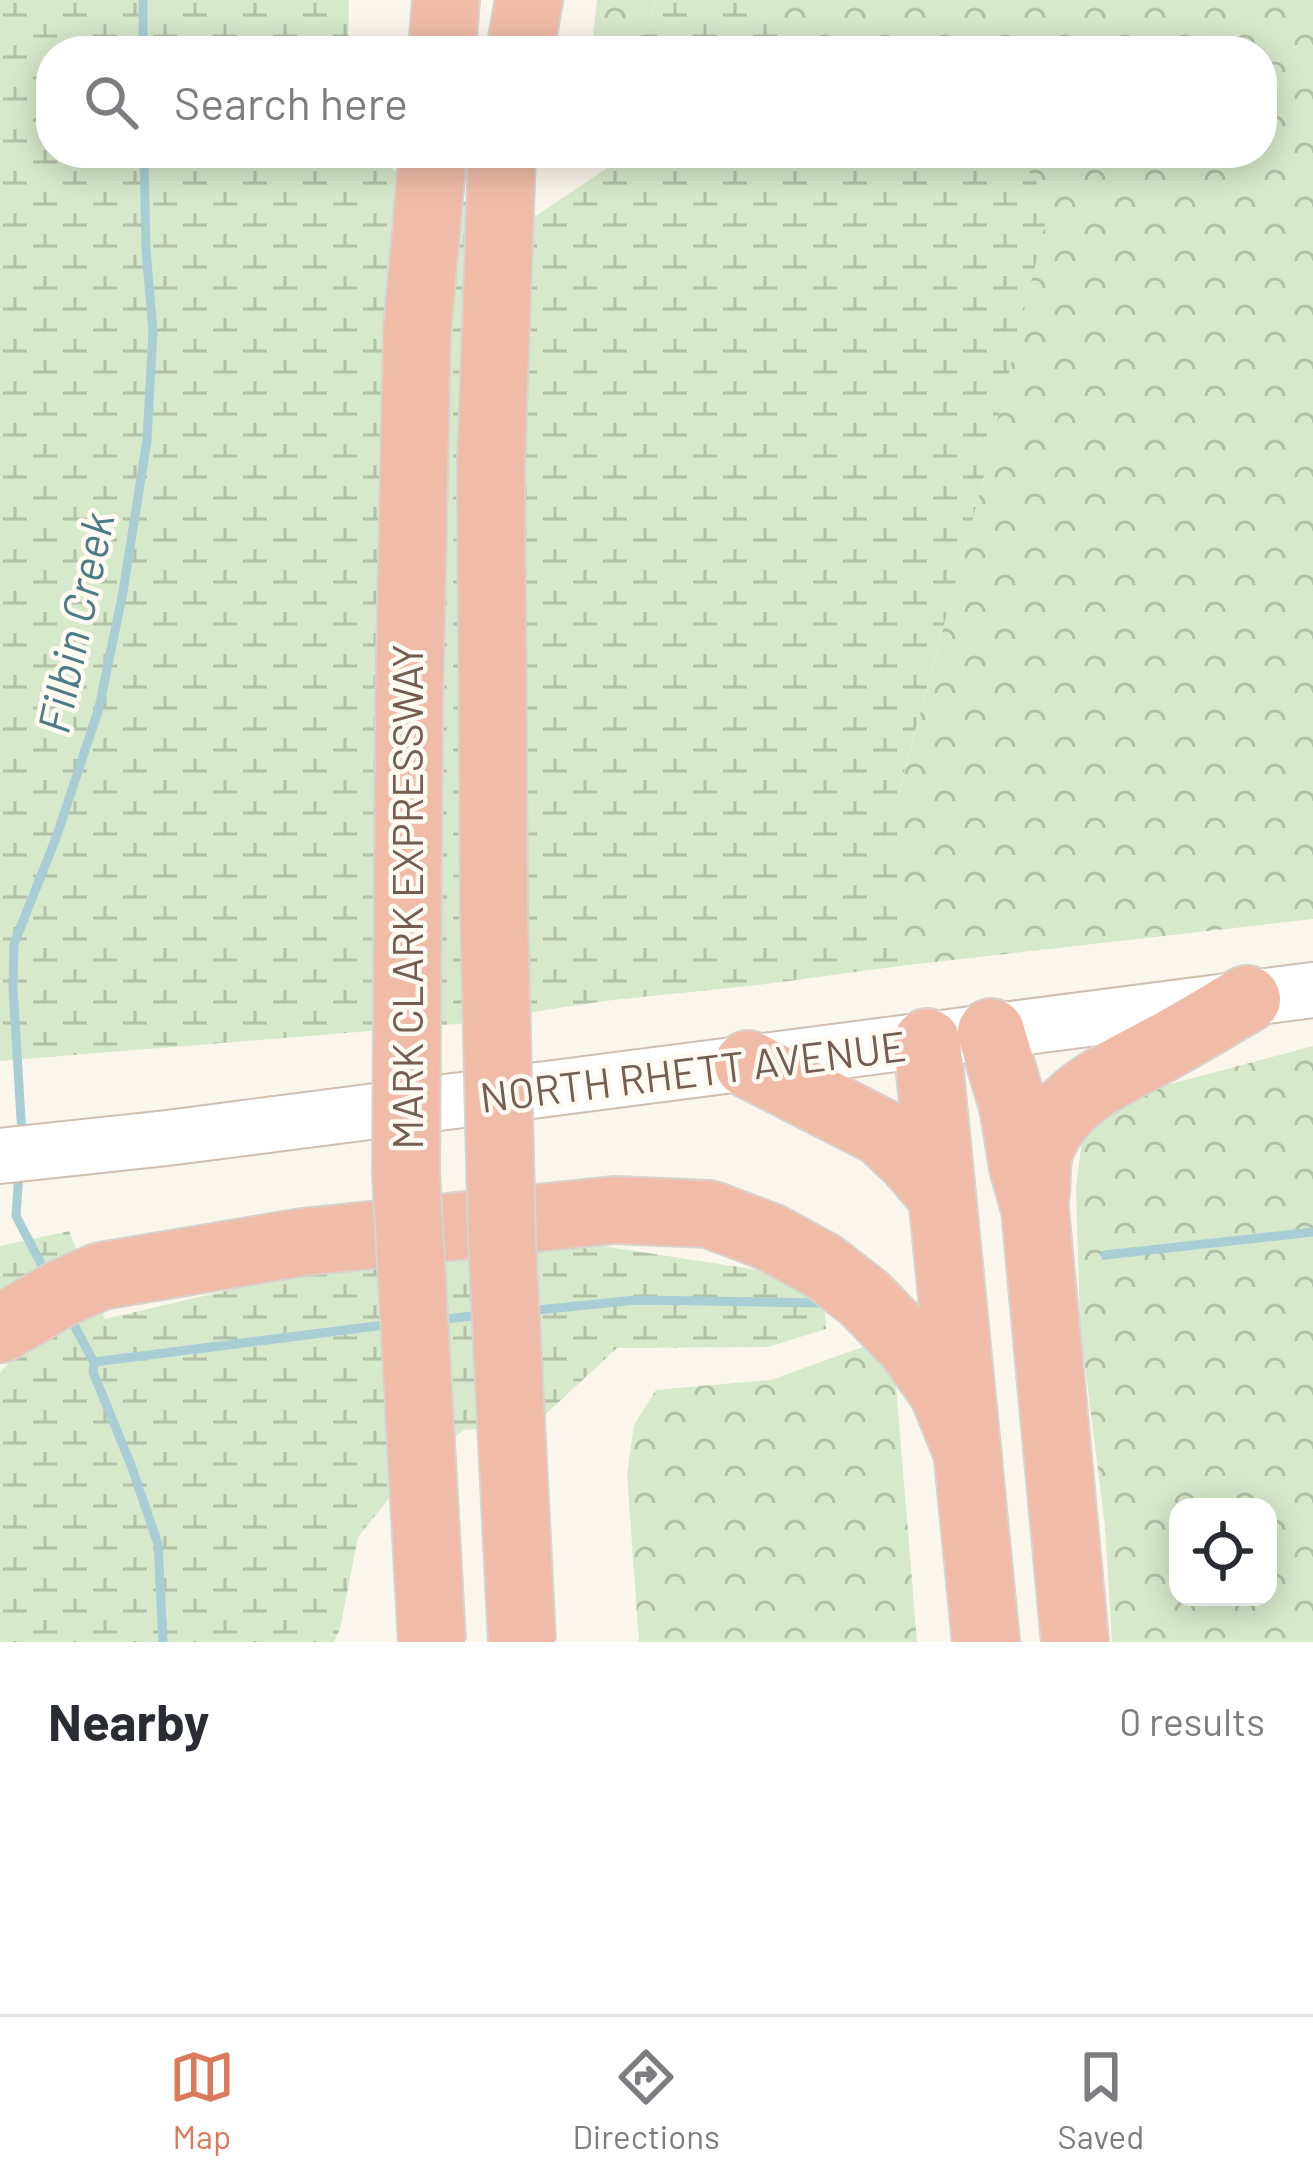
<!DOCTYPE html>
<html lang="en">
<head>
<meta charset="utf-8">
<style>
  :root { --surface:#fff; --page:#f2f2f3; --text:#2b2b33; --muted:#7c7c81; --line:#e1e1e2; --accent:#db7a5b }
  body { margin:0; font-family:Barlow,sans-serif; background:var(--page); color:var(--text) }
  .controls { position:absolute; right:36px; bottom:36px; display:grid; overflow:hidden; border-radius:24px; box-shadow:0 6px 30px #0003 }
  .controls button { width:108px; height:108px; display:grid; place-items:center; padding:0; border:0; border-bottom:3px solid var(--line); background:var(--surface); color:var(--text); font:60px sans-serif }
  .list { margin:0; padding:0; list-style:none }
  h2 { display:flex; justify-content:space-between; align-items:center; height:156px; margin:0; padding:0 48px; font-size:51px }
  h2 small { font-size:39px; font-weight:400; color:var(--muted) }
  .icon { flex:none; width:66px; height:66px; fill:none; stroke:currentColor; stroke-width:2; stroke-linecap:round; stroke-linejoin:round }
  .map { position:relative; flex:none; width:1313px; height:1642px; overflow:hidden }
  .search { position:absolute; background:var(--surface); box-shadow:0 6px 30px #0003; left:36px; right:36px; top:36px; height:132px; display:flex; align-items:center; gap:30px; box-sizing:border-box; padding:0 42px; border-radius:48px; color:var(--muted); font-size:45px }
  .sheet { height:372px; background:var(--surface) }
  nav { display:flex; justify-content:space-around; align-items:center; box-sizing:border-box; height:168px; border-top:3px solid var(--line); background:var(--surface); font-size:33px; color:var(--muted) }
  nav a { display:grid; justify-items:center; gap:6px }
  nav .on { color:var(--accent) }
  .map>svg:first-child { display:block }
</style>
</head>
<body>
<div class="map">
<svg width="1313" height="1642" viewBox="0 0 1313 1642">
  <defs>
    <pattern id="forest-crowns" width="20" height="18" patternUnits="userSpaceOnUse" patternTransform="scale(3)"><rect width="20" height="18" fill="#d6e9cb"/><path d="M2 6a3 3 0 1 1 6 0M12 15a3 3 0 1 1 6 0" fill="none" stroke="#b2c0a7"/></pattern>
    <pattern id="wetland-marsh" width="20" height="14" patternUnits="userSpaceOnUse" patternTransform="scale(3)"><rect width="20" height="14" fill="#d6e9cb"/><path d="M1 5h8M5 5V1M11 12h8M15 12V8" fill="none" stroke="#b2c0a7"/></pattern>
  </defs>
  <rect width="100%" height="100%" fill="#fbf6ec"/>
  <g fill="url(#forest-crowns)" fill-rule="evenodd">
    <polygon points="597,0 655,0 642,51 591,51"/>
    <polygon points="745,0 1313,0 1313,919 900,966 900,788 980,492 1049,204 1017,153 1262,153 1262,51 796,51"/>
    <path d="M1313 1046V1642H1112L1105 1526 1080 1325 1076 1187 1082 1140 1110 1100ZM1178 1507H1268V1597H1178Z"/>
    <polygon points="865,1346 894,1361 917,1642 639,1642 627,1474 634,1425 656,1390 771,1380"/>
  </g>
  <g fill="url(#wetland-marsh)">
    <path d="M0 0H349L348 51H51V153H374C421 198 475 206 537 215L606 169 611 153H1017L1050 204 980 492 900 787V966L758 985 604 1001 457 1024 0 1061Z"/>
    <polygon points="655,0 745,0 796,51 642,51"/>
    <polygon points="69,1231 105,1319 294,1275 589,1244 791,1275 824,1287 826,1329 768,1347 617,1348 536,1423 464,1430 410,1472 358,1537 340,1629 334,1642 0,1642 0,1373 12,1359 0,1343 0,1246"/>
  </g>
  <g fill="none" stroke-linecap="round" stroke-linejoin="round">
    <g stroke="#a8cdd5" stroke-width="9">
      <polyline points="143,0 143,51"/>
      <polyline points="22,1135 13,988 14,944 56,838 99,708 123,592 147,440 153,331 146,250 144,153"/>
      <polyline points="19,1170 16,1216 48,1277"/>
      <polyline points="1105,1255 1313,1232"/>
      <polyline points="528,1311 636,1300 821,1303"/>
      <polyline points="70,1318 94,1362 93,1372 131,1465 158,1544 163,1642"/>
      <polyline points="438,1320 481,1315"/>
      <polyline points="94,1362 392,1324"/>
    </g>
    <g stroke="#d0bfb0" stroke-width="58">
      <polyline id="secondary" points="0,1156 167,1138 1313,990"/>
    </g>
    <g stroke="#d8d2ce" stroke-width="70">
      <g id="highway">
        <polyline points="442,51 446,0"/>
        <polyline points="520,51 529,0"/>
        <polyline points="417,331 433,153"/>
        <polyline points="494,913 491,466 502,153"/>
        <polyline points="991,1032 1013,1106 1023,1167 1035,1209 1075,1642"/>
        <polyline points="927,1042 986,1642"/>
        <polyline points="748,1064 881,1132 911,1160 940,1194"/>
        <path d="M1036 1194C1037 1178 1036 1160 1041 1146 1063 1093 1117 1073 1164 1047 1192 1032 1219 1015 1247 999"/>
        <polyline points="0,1329 62,1293 101,1276 303,1242 614,1210 709,1214 770,1237 823,1266 864,1298 909,1344 943,1392 968,1454"/>
      </g>
    </g>
    <use href="#secondary" stroke="#fff" stroke-width="54"/>
    <use href="#highway" stroke="#f0bca8" stroke-width="66"/>
    <g stroke="#d8d2ce" stroke-width="70" stroke-linecap="butt">
      <g id="highway-bridge">
        <polyline points="417,331 409,705 406,1173 432,1642"/>
        <polyline points="494,913 502,1241 522,1642"/>
      </g>
    </g>
    <use href="#highway-bridge" stroke="#f0bca8" stroke-width="66"/>
  </g>
  <g text-anchor="middle" stroke-width="9" stroke-linejoin="round" paint-order="stroke">
    <g font-size="42" fill="#755e50" stroke="#fefaf2">
      <text transform="translate(408 897) rotate(-90)" y="15">MARK CLARK EXPRESSWAY</text>
      <text transform="translate(693 1072) rotate(-7)" y="15">NORTH RHETT AVENUE</text>
    </g>
    <g font-size="45" font-style="italic" fill="#4b7b86" stroke="#fefaf2">
      <text transform="translate(76 623) rotate(-78)" y="16">Filbin Creek</text>
    </g>
  </g>
</svg>
<div class="controls">
<button><svg class="icon" aria-label="locate" viewBox="0 0 24 24"><circle cx="12" cy="12" r="6"/><path d="M12 2v4M12 18v4M2 12h4M18 12h4"/></svg></button>
</div>
<div class="search"><svg class="icon" aria-label="search" viewBox="0 0 24 24"><circle cx="10" cy="10" r="6"/><path d="M15 15l6 6"/></svg>Search here</div>
</div>
<section class="sheet">
<h2>Nearby<small>0 results</small></h2>
<ul class="list">
</ul>
</section>
<nav>
<a class="on"><svg class="icon" aria-label="map" viewBox="0 0 24 24"><path d="M3 6l6-2 6 2 6-2v14l-6 2-6-2-6 2zM9 4v14M15 6v14"/></svg>Map</a>
<a><svg class="icon" aria-label="directions" viewBox="0 0 24 24"><path d="M12 3l9 9-9 9-9-9zM9 14v-3h6M13 9l2 2-2 2"/></svg>Directions</a>
<a><svg class="icon" aria-label="saved" viewBox="0 0 24 24"><path d="M7 4h10v16l-5-4-5 4z"/></svg>Saved</a>
</nav>
</body>
</html>
